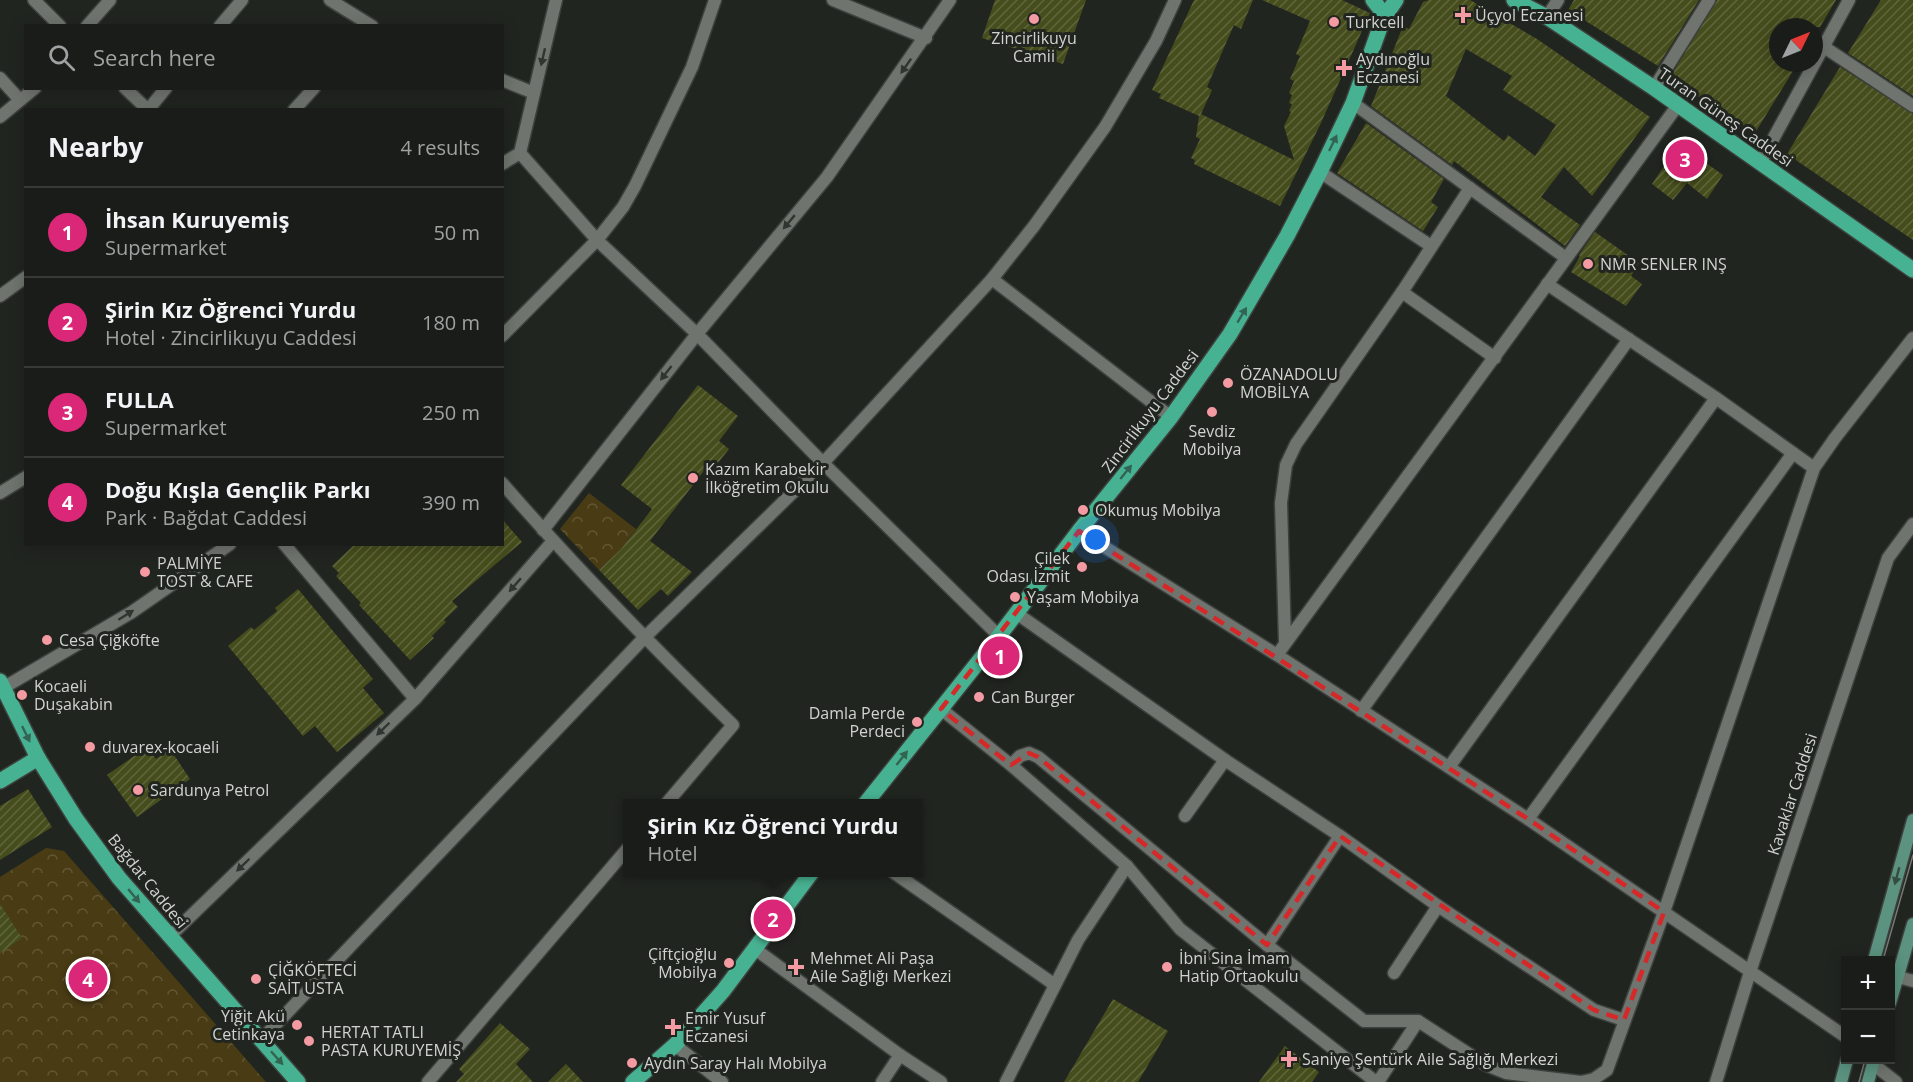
<!DOCTYPE html>
<html lang="en">
<head>
<meta charset="utf-8">
<style>
  :root { --surface:#191c18; --page:#262925; --text:#f1f3f6; --muted:#9fa1a2; --line:#373a37; --accent:#db2777 }
  body { margin:0; font-family:"Open Sans",sans-serif; background:var(--page); color:var(--text) }
  .controls { position:absolute; right:18px; bottom:18px; display:grid; overflow:hidden; border-radius:0px; box-shadow:0 3px 15px #0003 }
  .controls button { width:54px; height:54px; display:grid; place-items:center; padding:0; border:0; border-bottom:2px solid var(--line); background:var(--surface); color:var(--text); font:30px sans-serif }
  .compass { position:absolute; left:1769px; top:18px; width:54px; height:54px; border-radius:50%; background:var(--surface); box-shadow:0 3px 15px #0003; rotate:47deg }
  .you { position:absolute; left:1096px; top:540px; width:21px; height:21px; margin:-15px; border:4px solid #fff; border-radius:50%; background:#1a73e8; box-shadow:0 0 0 9px #1a73e833 }
  .badge { display:grid; place-items:center; width:39px; height:39px; border-radius:50%; background:var(--accent); color:#fff; font-size:20px; font-weight:700 }
  .pin { position:absolute; translate:-50% -50%; border:3px solid #fff; box-shadow:0 2px 6px #0006 }
  .popup { position:absolute; left:623px; top:799px; width:300px; height:78px; box-sizing:border-box; display:grid; place-content:center; border-radius:0px; background:var(--surface); filter:drop-shadow(0 2px 4px #0005); font-size:20px; white-space:nowrap; color:var(--muted) }
  .popup b { font-size:22px; color:var(--text) }
  .popup::after { content:''; position:absolute; left:50%; top:100%; margin-left:-12px; border:12px solid transparent; border-top-color:var(--surface) }
  .list { margin:0; padding:0; list-style:none }
  h2 { display:flex; justify-content:space-between; align-items:center; height:78px; margin:0; padding:0 24px; font-size:26px }
  h2 small { font-size:20px; font-weight:400; color:var(--muted) }
  .list li { display:grid; grid-template-columns:39px 1fr auto; gap:18px; align-items:center; box-sizing:border-box; height:90px; padding:0 24px; border-top:2px solid var(--line) }
  .list b { display:block; font-size:22px; white-space:nowrap }
  .list p { margin:0; font-size:20px; white-space:nowrap; color:var(--muted) }
  .list em { font-size:20px; font-style:normal; color:var(--muted) }
  .icon { flex:none; width:33px; height:33px; fill:none; stroke:currentColor; stroke-width:2; stroke-linecap:round; stroke-linejoin:round }
  .map { position:relative; flex:none; width:1913px; height:1082px; overflow:hidden }
  .search { position:absolute; background:var(--surface); box-shadow:0 3px 15px #0003; left:24px; top:24px; width:480px; height:66px; display:flex; align-items:center; gap:15px; box-sizing:border-box; padding:0 21px; border-radius:0px; color:var(--muted); font-size:22px }
  .panel { position:absolute; background:var(--surface); box-shadow:0 3px 15px #0003; left:24px; top:108px; width:480px; height:438px; border-radius:0px }
  .map>svg:first-child { display:block }
</style>
</head>
<body>
<div class="map">
<svg width="1913" height="1082" viewBox="0 0 1913 1082">
  <defs>
    <pattern id="park-crowns" width="20" height="18" patternUnits="userSpaceOnUse" patternTransform="scale(1.5)"><rect width="20" height="18" fill="#493c14"/><path d="M2 6a3 3 0 1 1 6 0M12 15a3 3 0 1 1 6 0" fill="none" stroke="#625735"/></pattern>
    <pattern id="building-hatch" width="6" height="6" patternUnits="userSpaceOnUse" patternTransform="scale(1.5)"><rect width="6" height="6" fill="#464d1c"/><path d="M-1 1l2-2M0 6l6-6M5 7l2-2" fill="none" stroke="#60663c"/></pattern>
  </defs>
  <rect width="100%" height="100%" fill="#212520"/>
  <g fill="url(#park-crowns)">
    <polygon points="589,493 636,529 621,549 599,570 560,529"/>
    <polygon points="46,848 64,851 266,1082 0,1082 0,877"/>
  </g>
  <g fill="url(#building-hatch)" fill-rule="evenodd">
    <polygon points="995,0 1086,0 1063,64 982,38"/>
    <polygon points="1194,0 1253,0 1241,29 1234,25 1226,43 1207,87 1212,90 1201,114 1294,160 1284,126 1291,112 1289,111 1292,104 1289,103 1292,95 1289,93 1294,81 1290,79 1300,56 1296,54 1310,21 1262,0 1342,0 1370,13 1320,125 1280,206 1194,164 1195,160 1191,158 1200,139 1196,137 1199,116 1159,98 1161,94 1152,90"/>
    <path d="M1429 0H1470L1537 39 1650 117 1592 196 1564 167 1541 197 1580 225 1565 246 1454 161 1452 165 1371 106 1403 26 1409 29 1423 2ZM1466 49 1512 76 1503 90 1556 125 1535 156 1508 135 1504 141 1446 96Z"/>
    <polygon points="1574,0 1699,0 1658,66 1568,10"/>
    <polygon points="1717,0 1836,0 1820,27 1778,27 1778,63 1798,63 1755,133 1672,80 1675,76 1672,74"/>
    <polygon points="1881,0 1913,0 1913,96 1848,53"/>
    <polygon points="1840,67 1913,114 1913,240 1787,154"/>
    <polygon points="1366,123 1444,179 1431,202 1438,207 1423,231 1337,173"/>
    <polygon points="1679,144 1723,175 1707,199 1687,183 1673,200 1652,184"/>
    <polygon points="1595,232 1639,263 1631,276 1642,284 1626,306 1571,272 1580,256 1579,255"/>
    <polygon points="698,385 738,416 719,441 729,449 714,468 709,464 650,541 692,572 668,596 661,589 638,610 599,570 621,549 652,509 621,485"/>
    <polygon points="502,519 522,542 452,601 458,607 444,620 446,622 432,636 434,638 410,660 359,605 361,603 336,576 339,573 332,566 355,544 502,544"/>
    <polygon points="298,589 373,679 363,688 384,713 337,752 315,726 303,736 228,646 251,627 254,630 277,611 275,608"/>
    <polygon points="147,747 156,759 170,749 190,779 137,817 107,775"/>
    <polygon points="28,789 52,827 0,860 0,806"/>
    <polygon points="0,904 22,938 0,953"/>
    <polygon points="1113,999 1168,1031 1138,1082 1064,1082"/>
    <polygon points="500,1023 530,1049 516,1064 533,1082 456,1082 464,1074 459,1069"/>
    <polygon points="1285,1046 1319,1072 1312,1082 1259,1082"/>
    <polygon points="566,1064 583,1082 548,1082"/>
  </g>
  <g fill="none" stroke-linecap="round" stroke-linejoin="round">
    <g stroke="#3d413d" stroke-width="15">
      <g id="street">
        <polyline points="34,0 60,26"/>
        <polyline points="330,0 372,26"/>
        <polyline points="833,0 926,38"/>
        <polyline points="1547,17 1558,0"/>
        <polyline points="87,26 110,0"/>
        <polyline points="220,26 242,0"/>
        <polyline points="1824,47 1913,106"/>
        <polyline points="0,78 20,100"/>
        <polyline points="502,80 534,93"/>
        <polyline points="125,88 148,110"/>
        <polyline points="1654,88 1709,0"/>
        <polyline points="1353,103 1566,258"/>
        <polyline points="148,110 166,88"/>
        <polyline points="294,110 314,88"/>
        <polyline points="0,117 35,88"/>
        <polyline points="520,153 597,240 697,334 823,463 999,636"/>
        <polyline points="1760,163 1849,0"/>
        <polyline points="502,164 520,153 556,0"/>
        <polyline points="1320,172 1431,246"/>
        <polyline points="992,279 1171,417"/>
        <polyline points="1547,284 1716,398 1814,468"/>
        <polyline points="1402,292 1495,358"/>
        <polyline points="0,296 26,277"/>
        <polyline points="502,336 597,240 623,207 635,186 692,67 715,0"/>
        <path d="M502 483C575 567 653 647 733 725L666 804"/>
        <polyline points="0,493 26,477"/>
        <polyline points="543,530 697,334 827,177 950,0"/>
        <polyline points="1079,531 1277,655 1528,819 1846,1037"/>
        <polyline points="284,544 415,699"/>
        <polyline points="1016,613 1225,760 1340,836 1438,906 1594,1010 1624,1020"/>
        <polyline points="1285,641 1281,503 1286,465 1296,444 1402,292 1470,188"/>
        <polyline points="1277,655 1678,105"/>
        <polyline points="3,688 132,612 230,544"/>
        <polyline points="941,709 1011,765 1127,866 1180,929 1376,1082"/>
        <polyline points="1361,711 1629,339"/>
        <polyline points="1011,765 1020,756 1029,753 1038,757 1267,945 1364,1021 1418,1021"/>
        <polyline points="1449,767 1716,398"/>
        <polyline points="1185,816 1225,760"/>
        <polyline points="1528,819 1793,453"/>
        <polyline points="893,872 1055,985"/>
        <polyline points="169,937 415,699 553,541"/>
        <polyline points="1267,945 1340,836"/>
        <polyline points="755,949 900,1055 941,1082"/>
        <polyline points="1394,973 1438,906"/>
        <polyline points="1898,977 1913,981"/>
        <polyline points="261,1040 644,638 823,463 992,279 1034,226 1105,127 1156,41 1175,0"/>
        <polyline points="675,1045 722,1082"/>
        <polyline points="1873,1064 1896,1082"/>
        <polyline points="428,1082 628,848"/>
        <polyline points="882,1082 900,1055"/>
        <polyline points="1006,1082 1078,940 1127,866"/>
        <polyline points="1378,1082 1418,1021 1486,1065 1506,1073 1581,1082 1594,1079 1607,1070 1664,912 1814,468 1835,438 1913,338"/>
        <polyline points="1716,1082 1750,972 1888,558 1913,524"/>
      </g>
    </g>
    <g stroke="#3d413d" stroke-width="15">
      <g id="secondary">
        <polyline points="1874,960 1913,820"/>
        <polyline points="1890,1003 1913,924"/>
        <polyline points="1841,1082 1847,1060"/>
        <polyline points="1868,1082 1874,1060"/>
      </g>
    </g>
    <g stroke="#3d413d" stroke-width="18">
      <g id="primary">
        <polyline points="1373,0 1380,9 1383,19"/>
        <polyline points="1514,0 1547,17 1654,88 1913,270"/>
        <polyline points="0,681 38,758 76,819 119,878 298,1082"/>
        <polyline points="0,781 38,758"/>
        <polyline points="865,804 999,636 1079,531 1171,417 1230,334 1287,236 1320,172 1353,103 1383,19 1396,0"/>
        <polyline points="633,1082 675,1045 723,991 812,872"/>
      </g>
    </g>
    <use href="#street" stroke="#6f746e" stroke-width="12"/>
    <use href="#secondary" stroke="#5b9380" stroke-width="12"/>
    <use href="#primary" stroke="#47b291" stroke-width="15"/>
    <g stroke="#767975" stroke-width="1.5">
      <polyline points="1883,960 1913,855"/>
      <polyline points="1859,1082 1865,1060"/>
    </g>
  </g>
  <defs><path id="oneway-solid" d="M-6-.8H1V-3.2L6.5 0L1 3.2V.8H-6Z" transform="scale(1.5)"/></defs>
  <g fill="#313530">
    <use href="#oneway-solid" transform="translate(543 57) rotate(103)"/>
    <use href="#oneway-solid" transform="translate(906 66) rotate(125)"/>
    <use href="#oneway-solid" transform="translate(789 222) rotate(130)"/>
    <use href="#oneway-solid" transform="translate(666 373) rotate(128)"/>
    <use href="#oneway-solid" transform="translate(515 585) rotate(131)"/>
    <use href="#oneway-solid" transform="translate(126 615) rotate(-32)"/>
    <use href="#oneway-solid" transform="translate(383 729) rotate(136)"/>
    <use href="#oneway-solid" transform="translate(243 865) rotate(136)"/>
  </g>
  <g fill="#326453">
    <use href="#oneway-solid" transform="translate(1333 143) rotate(-64)"/>
    <use href="#oneway-solid" transform="translate(1242 315) rotate(-59)"/>
    <use href="#oneway-solid" transform="translate(1126 472) rotate(-51)"/>
    <use href="#oneway-solid" transform="translate(26 734) rotate(64)"/>
    <use href="#oneway-solid" transform="translate(902 758) rotate(-52)"/>
    <use href="#oneway-solid" transform="translate(134 896) rotate(50)"/>
    <use href="#oneway-solid" transform="translate(277 1058) rotate(48)"/>
  </g>
  <use fill="#354c42" href="#oneway-solid" transform="translate(1897 876) rotate(105)"/>
  <path fill="none" stroke="#d62828" stroke-width="4.5" stroke-dasharray="12 8" stroke-linejoin="round" d="M1079 531 1528 819 1664 912 1624 1020 1594 1010 1340 836 1267 945 1038 757 1029 753 1011 765 941 709Z"/>
  <g fill="#f49aa3" stroke="#212520" stroke-width="2">
    <path d="M1460 6h6v6h6v6h-6v6h-6v-6h-6v-6h6z"/>
    <circle cx="1034" cy="19" r="6"/>
    <circle cx="1334" cy="22" r="6"/>
    <path d="M1341 59h6v6h6v6h-6v6h-6v-6h-6v-6h6z"/>
    <circle cx="1588" cy="264" r="6"/>
    <circle cx="1228" cy="383" r="6"/>
    <circle cx="1212" cy="412" r="6"/>
    <circle cx="693" cy="478" r="6"/>
    <circle cx="1083" cy="510" r="6"/>
    <circle cx="1082" cy="567" r="6"/>
    <circle cx="145" cy="572" r="6"/>
    <circle cx="1015" cy="597" r="6"/>
    <circle cx="47" cy="640" r="6"/>
    <circle cx="22" cy="695" r="6"/>
    <circle cx="979" cy="697" r="6"/>
    <circle cx="917" cy="722" r="6"/>
    <circle cx="90" cy="747" r="6"/>
    <circle cx="138" cy="790" r="6"/>
    <circle cx="729" cy="963" r="6"/>
    <path d="M793 958h6v6h6v6h-6v6h-6v-6h-6v-6h6z"/>
    <circle cx="1167" cy="967" r="6"/>
    <circle cx="256" cy="979" r="6"/>
    <circle cx="297" cy="1025" r="6"/>
    <path d="M670 1018h6v6h6v6h-6v6h-6v-6h-6v-6h6z"/>
    <circle cx="309" cy="1041" r="6"/>
    <path d="M1286 1050h6v6h6v6h-6v6h-6v-6h-6v-6h6z"/>
    <circle cx="632" cy="1063" r="6"/>
  </g>
  <g text-anchor="middle" stroke-width="6" stroke-linejoin="round" paint-order="stroke">
    <g font-size="16" fill="#d0d3cf" stroke="#212520" text-anchor="start">
      <text x="1475" y="21">Üçyol Eczanesi</text>
      <text x="1346" y="28">Turkcell</text>
      <text x="1034" y="44" text-anchor="middle">Zincirlikuyu<tspan x="1034" dy="18">Camii</tspan></text>
      <text x="1356" y="65">Aydınoğlu<tspan x="1356" dy="18">Eczanesi</tspan></text>
      <text x="1600" y="270">NMR SENLER INŞ</text>
      <text x="1240" y="380">ÖZANADOLU<tspan x="1240" dy="18">MOBİLYA</tspan></text>
      <text x="1212" y="437" text-anchor="middle">Sevdiz<tspan x="1212" dy="18">Mobilya</tspan></text>
      <text x="705" y="475">Kazım Karabekir<tspan x="705" dy="18">İlköğretim Okulu</tspan></text>
      <text x="1095" y="516">Okumuş Mobilya</text>
      <text x="1070" y="564" text-anchor="end">Çilek<tspan x="1070" dy="18">Odası İzmit</tspan></text>
      <text x="157" y="569">PALMİYE<tspan x="157" dy="18">TOST &amp; CAFE</tspan></text>
      <text x="1027" y="603">Yaşam Mobilya</text>
      <text x="59" y="646">Cesa Çiğköfte</text>
      <text x="34" y="692">Kocaeli<tspan x="34" dy="18">Duşakabin</tspan></text>
      <text x="991" y="703">Can Burger</text>
      <text x="905" y="719" text-anchor="end">Damla Perde<tspan x="905" dy="18">Perdeci</tspan></text>
      <text x="102" y="753">duvarex-kocaeli</text>
      <text x="150" y="796">Sardunya Petrol</text>
      <text x="717" y="960" text-anchor="end">Çiftçioğlu<tspan x="717" dy="18">Mobilya</tspan></text>
      <text x="810" y="964">Mehmet Ali Paşa<tspan x="810" dy="18">Aile Sağlığı Merkezi</tspan></text>
      <text x="1179" y="964">İbni Sina İmam<tspan x="1179" dy="18">Hatip Ortaokulu</tspan></text>
      <text x="268" y="976">ÇİĞKÖFTECİ<tspan x="268" dy="18">SAİT USTA</tspan></text>
      <text x="285" y="1022" text-anchor="end">Yiğit Akü<tspan x="285" dy="18">Cetinkaya</tspan></text>
      <text x="685" y="1024">Emir Yusuf<tspan x="685" dy="18">Eczanesi</tspan></text>
      <text x="321" y="1038">HERTAT TATLI<tspan x="321" dy="18">PASTA KURUYEMİŞ</tspan></text>
      <text x="1302" y="1065">Saniye Şentürk Aile Sağlığı Merkezi</text>
      <text x="644" y="1069">Aydın Saray Halı Mobilya</text>
    </g>
    <g font-size="16" fill="#d0d3cf" stroke="#212520">
      <text transform="translate(1726 117) rotate(35)" y="6">Turan Güneş Caddesi</text>
      <text transform="translate(1150 411) rotate(-53)" y="6">Zincirlikuyu Caddesi</text>
      <text transform="translate(1792 794) rotate(-72)" y="6">Kavaklar Caddesi</text>
      <text transform="translate(148 881) rotate(51)" y="6">Bağdat Caddesi</text>
    </g>
  </g>
</svg>
<div class="controls">
<button>+</button>
<button>−</button>
</div>
<svg class="compass" viewBox="-18 -18 36 36"><path d="M0-13l5 13h-10z" fill="#e53935"/><path d="M0 13l5-13h-10z" fill="#9fa1a2"/></svg>
<div class="you"></div>
<div class="pin badge" style="left:1000px;top:656px">1</div>
<div class="pin badge" style="left:773px;top:919px">2</div>
<div class="popup"><b>Şirin Kız Öğrenci Yurdu</b>Hotel</div>
<div class="pin badge" style="left:1685px;top:159px">3</div>
<div class="pin badge" style="left:88px;top:979px">4</div>
<div class="search"><svg class="icon" aria-label="search" viewBox="0 0 24 24"><circle cx="10" cy="10" r="6"/><path d="M15 15l6 6"/></svg>Search here</div>
<section class="panel">
<h2>Nearby<small>4 results</small></h2>
<ul class="list">
<li><span class="badge">1</span><div><b>İhsan Kuruyemiş</b><p>Supermarket</p></div><em>50 m</em></li>
<li><span class="badge">2</span><div><b>Şirin Kız Öğrenci Yurdu</b><p>Hotel · Zincirlikuyu Caddesi</p></div><em>180 m</em></li>
<li><span class="badge">3</span><div><b>FULLA</b><p>Supermarket</p></div><em>250 m</em></li>
<li><span class="badge">4</span><div><b>Doğu Kışla Gençlik Parkı</b><p>Park · Bağdat Caddesi</p></div><em>390 m</em></li>
</ul>
</section>
</div>
</body>
</html>
